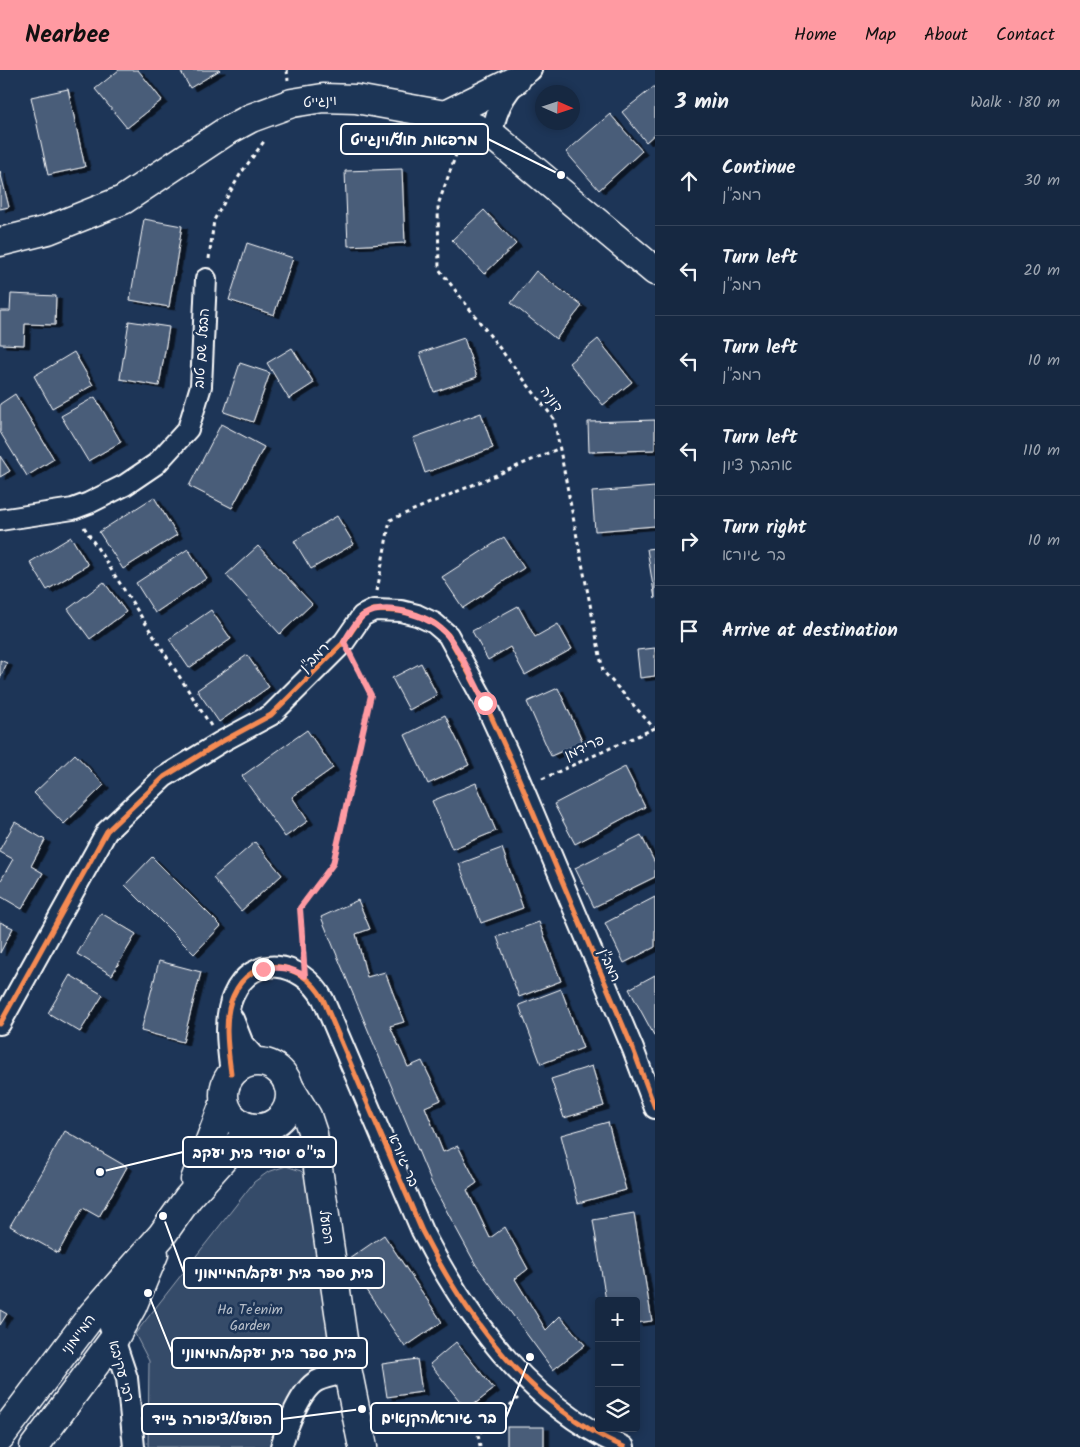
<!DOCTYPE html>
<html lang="en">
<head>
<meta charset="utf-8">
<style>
  :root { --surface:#162841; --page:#1f3048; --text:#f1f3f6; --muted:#9ea6b1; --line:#35445a; --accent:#ff9aa2 }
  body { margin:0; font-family:Kalam,"Playpen Sans Hebrew",sans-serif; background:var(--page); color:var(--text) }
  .controls { position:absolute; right:15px; bottom:15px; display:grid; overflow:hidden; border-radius:5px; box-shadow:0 2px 8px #0003 }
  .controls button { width:45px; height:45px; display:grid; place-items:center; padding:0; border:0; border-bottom:1px solid var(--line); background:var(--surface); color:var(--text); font:25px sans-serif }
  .compass { position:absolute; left:535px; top:15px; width:45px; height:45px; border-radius:50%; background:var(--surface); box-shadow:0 2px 8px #0003; rotate:93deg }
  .stop { position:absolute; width:15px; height:15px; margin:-11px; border:4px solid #ff9aa2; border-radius:50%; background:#fff }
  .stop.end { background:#ff9aa2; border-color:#fff; box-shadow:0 1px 5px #0008 }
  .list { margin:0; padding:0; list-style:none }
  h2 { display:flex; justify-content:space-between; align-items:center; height:65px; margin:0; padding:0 20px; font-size:21px }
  h2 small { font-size:16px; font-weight:400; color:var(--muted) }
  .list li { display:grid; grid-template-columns:32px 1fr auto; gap:15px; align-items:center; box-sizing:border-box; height:90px; padding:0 20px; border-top:1px solid var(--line) }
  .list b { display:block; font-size:19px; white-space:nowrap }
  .list p { margin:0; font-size:16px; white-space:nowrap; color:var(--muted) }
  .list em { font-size:16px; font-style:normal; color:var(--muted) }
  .icon { flex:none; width:28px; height:28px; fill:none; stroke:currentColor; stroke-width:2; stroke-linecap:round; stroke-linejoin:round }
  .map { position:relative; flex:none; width:655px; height:1377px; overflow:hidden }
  header { display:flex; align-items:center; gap:30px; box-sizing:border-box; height:70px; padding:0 25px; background:var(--accent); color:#111 }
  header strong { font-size:24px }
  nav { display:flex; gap:28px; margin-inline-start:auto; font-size:18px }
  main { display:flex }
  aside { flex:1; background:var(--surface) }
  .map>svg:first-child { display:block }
</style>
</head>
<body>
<header>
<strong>Nearbee</strong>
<nav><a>Home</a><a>Map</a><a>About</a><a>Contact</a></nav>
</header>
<main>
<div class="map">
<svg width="655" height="1377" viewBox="0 0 655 1377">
  <defs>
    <filter id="shadow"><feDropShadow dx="5.5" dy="3" stdDeviation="0" flood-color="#0009"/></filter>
  </defs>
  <rect width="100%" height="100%" fill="#1d3557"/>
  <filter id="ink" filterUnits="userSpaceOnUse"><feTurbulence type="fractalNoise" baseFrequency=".02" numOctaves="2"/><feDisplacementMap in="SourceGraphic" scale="10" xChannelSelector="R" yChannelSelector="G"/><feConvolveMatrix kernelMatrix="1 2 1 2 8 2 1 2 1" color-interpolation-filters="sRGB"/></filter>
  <g filter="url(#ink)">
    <path fill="#364b69" stroke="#9aa5b4" d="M286 1096 301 1101 308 1109 339 1295C331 1297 320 1298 312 1302 287 1316 279 1352 272 1377H148L149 1291 135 1264 254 1112 268 1102Z"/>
    <g fill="#4a5d79" stroke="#fff" filter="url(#shadow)">
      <polygon points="119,0 138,0 162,30 127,58 95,19"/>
      <polygon points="180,0 220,0 190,18"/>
      <polygon points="655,16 655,64 646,72 622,42"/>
      <polygon points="68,19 85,97 48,105 31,27"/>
      <polygon points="610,44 642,81 599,120 566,82"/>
      <polygon points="402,99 405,173 348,176 345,101"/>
      <polygon points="0,101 9,137 0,139"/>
      <polygon points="484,140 516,174 484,204 452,170"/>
      <polygon points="144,149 182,156 169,237 130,230"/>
      <polygon points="247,173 293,188 274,245 229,230"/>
      <polygon points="536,201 582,236 556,269 511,233"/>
      <polygon points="11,224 56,226 55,255 25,254 24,275 0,274 0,241 10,241"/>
      <polygon points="129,251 169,257 159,316 120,309"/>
      <polygon points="464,268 477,307 434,322 420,283"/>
      <polygon points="598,269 632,312 603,335 569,293"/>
      <polygon points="292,278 314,313 289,329 267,293"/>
      <polygon points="74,282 93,315 52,338 34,306"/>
      <polygon points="240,293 270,303 253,352 224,342"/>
      <polygon points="15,324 54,389 27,406 0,362 0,334"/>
      <polygon points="95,327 121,372 88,391 61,346"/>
      <polygon points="481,343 493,378 425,403 413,368"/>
      <polygon points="655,350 655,380 589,382 588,352"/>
      <polygon points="221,354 264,377 232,438 189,416"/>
      <polygon points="0,386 10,401 0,407"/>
      <polygon points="655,417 655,456 595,461 592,422"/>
      <polygon points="154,427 177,465 123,499 99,462"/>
      <polygon points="337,446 354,474 311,499 294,471"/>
      <polygon points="71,467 88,495 47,520 30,492"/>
      <polygon points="504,467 524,498 463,538 442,507"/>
      <polygon points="258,476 312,534 280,564 226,505"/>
      <polygon points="655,478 655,529 647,479"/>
      <polygon points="188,479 207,508 155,543 136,513"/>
      <polygon points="104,512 126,542 90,569 68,539"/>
      <polygon points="518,536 535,567 558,554 572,579 525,605 510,577 488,590 472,561"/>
      <polygon points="211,540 231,569 189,598 169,569"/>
      <polygon points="655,578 655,606 640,608 637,580"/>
      <polygon points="247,585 269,617 219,652 197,620"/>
      <polygon points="0,590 7,593 0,608"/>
      <polygon points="421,593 437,625 409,640 392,608"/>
      <polygon points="558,618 583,672 551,686 527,632"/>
      <polygon points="445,645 469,695 428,714 405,665"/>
      <polygon points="307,660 333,698 292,727 308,751 285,767 242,706"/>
      <polygon points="75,684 104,715 64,754 34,723"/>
      <polygon points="625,697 645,737 575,774 554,734"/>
      <polygon points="476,713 496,761 452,779 432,731"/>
      <polygon points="15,752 45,770 31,796 43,803 22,839 0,826 0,812 13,789 0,782 0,779"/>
      <polygon points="641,765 655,793 655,807 594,837 575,798"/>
      <polygon points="255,772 282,805 241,841 213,808"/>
      <polygon points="502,778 523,838 481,853 459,794"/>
      <polygon points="152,787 221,856 194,884 125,815"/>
      <polygon points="655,827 655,877 624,893 605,853"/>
      <polygon points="358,830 370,859 356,864 367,907 385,902 404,952 390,956 408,997 422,991 441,1030 425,1037 443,1082 458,1076 477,1113 467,1120 490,1168 505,1157 528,1199 515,1209 546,1260 560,1246 585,1275 553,1300 476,1195 432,1114 321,847"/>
      <polygon points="101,843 136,864 112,905 77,884"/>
      <polygon points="0,852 13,858 0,883"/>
      <polygon points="539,852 561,911 519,927 497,867"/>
      <polygon points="159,891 201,902 183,972 141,961"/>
      <polygon points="70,905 103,925 80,962 48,943"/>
      <polygon points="655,905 655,967 629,919"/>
      <polygon points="561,919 583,978 541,994 519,935"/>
      <polygon points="592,996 604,1036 564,1048 551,1009"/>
      <polygon points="608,1052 626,1120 578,1133 561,1065"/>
      <polygon points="65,1061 127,1097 99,1147 83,1138 58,1183 10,1156"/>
      <polygon points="634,1143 652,1251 636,1253 636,1231 606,1231 593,1150"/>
      <polygon points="384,1165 442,1252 405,1277 346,1191"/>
      <polygon points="0,1240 7,1244 0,1255"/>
      <polygon points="456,1272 494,1319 467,1340 430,1294"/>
      <polygon points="417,1289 422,1322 387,1327 382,1294"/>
      <rect x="507" y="1357" width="37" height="20"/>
    </g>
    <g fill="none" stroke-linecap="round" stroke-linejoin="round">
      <g stroke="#fff" stroke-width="24">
        <g id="street">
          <path d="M492 65C496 36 508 16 531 0"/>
          <polyline points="0,450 73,439 89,433 125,415 156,394 188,359 201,316 206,209"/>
          <polyline points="233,949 243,974 259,992"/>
          <polyline points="0,954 107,761 164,707 221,672 271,645 344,572 362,546 374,540 401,541 417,545 434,553 448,565 485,633 511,690 633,979 655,1038"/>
          <path d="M231 1003C228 980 223 948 233 926 252 882 302 891 323 929L422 1161C467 1249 531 1337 624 1377"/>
          <polyline points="107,1226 109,1254 127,1308 134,1377"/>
          <path d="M281 1377C286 1359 300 1320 317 1311 326 1306 338 1305 348 1303"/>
        </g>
      </g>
      <g stroke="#fff" stroke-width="31">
        <g id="secondary">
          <polyline points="445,45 516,10"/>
          <polyline points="0,172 48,160 123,130 225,62 251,48 292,33 323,28 356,29 445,45 492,65 655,201"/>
          <circle cx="257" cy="1025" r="33"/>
          <polyline points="288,1015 307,1046 313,1064 348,1303 363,1377"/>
          <polyline points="195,1110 224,1034"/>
          <polyline points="0,1367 92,1245 162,1165 188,1128 232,1079 256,1059"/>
          <polyline points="34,1377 114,1269 132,1237 154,1184"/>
        </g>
      </g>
      <g stroke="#fff" stroke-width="3" stroke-dasharray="4 4" stroke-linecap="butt">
        <polyline points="287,0 288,10"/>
        <polyline points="459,76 438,135 439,199 554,349 603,601 654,658"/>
        <polyline points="209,189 214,150 241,103 265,70"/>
        <polyline points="84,457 211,656"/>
        <polyline points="377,521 390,450 560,378"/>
        <polyline points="542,709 655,658"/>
        <polyline points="304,885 300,838 333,794 371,625 353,591"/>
        <polyline points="480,1377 478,1364 518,1328"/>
      </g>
      <use href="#street" stroke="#1d3557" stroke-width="20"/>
      <use href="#secondary" stroke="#1d3557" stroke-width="28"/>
      <g stroke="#1d3557" stroke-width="8">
        <g id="cycleway">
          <polyline points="0,954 107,761 164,707 221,672 271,645 344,572 362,546 374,540 401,541 417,545 434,553 448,565 485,633 511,690 633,979 655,1038"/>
          <path d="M231 1003C228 980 223 948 233 926 252 882 302 891 323 929L422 1161C467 1249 531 1337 624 1377"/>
        </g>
      </g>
      <use href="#cycleway" stroke="#f68b52" stroke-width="5"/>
    </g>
  </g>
  <g fill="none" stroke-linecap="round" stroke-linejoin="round" filter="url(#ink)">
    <path stroke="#ff9aa2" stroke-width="6" d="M263 899C280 896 291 898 305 906L300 838 333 794 371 625 344 572C349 564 356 550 364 545 387 531 433 546 448 566 463 585 474 612 485 633"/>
  </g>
  <g text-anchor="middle" stroke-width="5" stroke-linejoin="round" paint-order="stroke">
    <g font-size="14" fill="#fff" stroke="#1d3557">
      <text transform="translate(320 31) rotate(-4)" y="5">וינגייט</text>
      <text transform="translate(201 278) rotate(-86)" y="5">הבעל שם טוב</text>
      <text transform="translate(552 329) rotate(54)" y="5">דוניה</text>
      <text transform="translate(314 587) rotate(-45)" y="5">רמב"ן</text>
      <text transform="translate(584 677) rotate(-24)" y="5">פרידמן</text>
      <text transform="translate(610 895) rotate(67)" y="5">רמב"ן</text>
      <text transform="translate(404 1090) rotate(67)" y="5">בר גיורא</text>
      <text transform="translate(327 1157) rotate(82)" y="5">הפועל</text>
      <text transform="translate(78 1264) rotate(-53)" y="5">המיימוני</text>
      <text transform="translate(122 1301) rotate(75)" y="5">רבי עקיבא</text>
    </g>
    <g font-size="14" fill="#b9c0ca" stroke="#1d3557">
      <text x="250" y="1244">Ha Te'enim<tspan x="250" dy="16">Garden</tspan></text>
    </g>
  </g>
  <path fill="none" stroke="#fff" stroke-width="2" d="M561 105L488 69M100 1102L183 1082M163 1146L184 1203M148 1223L172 1283M530 1287L506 1348M362 1339L282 1349"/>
  <g fill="#fff" stroke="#1d3557" stroke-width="2">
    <circle cx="561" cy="105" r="5"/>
    <circle cx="100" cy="1102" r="5"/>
    <circle cx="163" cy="1146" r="5"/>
    <circle cx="148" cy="1223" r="5"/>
    <circle cx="530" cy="1287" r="5"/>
    <circle cx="362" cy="1339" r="5"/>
  </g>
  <g fill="#1d3557" stroke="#fff" stroke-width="2">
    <rect x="341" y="54" width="147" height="30" rx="5"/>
    <rect x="183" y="1067" width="153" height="30" rx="5"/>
    <rect x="184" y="1188" width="200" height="30" rx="5"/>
    <rect x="172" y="1268" width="195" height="30" rx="5"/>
    <rect x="371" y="1333" width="135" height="30" rx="5"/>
    <rect x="142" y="1334" width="140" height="30" rx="5"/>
  </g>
  <g font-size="15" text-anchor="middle" font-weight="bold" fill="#fff">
    <text x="414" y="75">מרפאות חוץ/וינגייט</text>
    <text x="259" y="1088">בי"ס יסודי בית יעקב</text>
    <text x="284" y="1208">בית ספר בית יעקב/המיימוני</text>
    <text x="269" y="1288">בית ספר בית יעקב/המימוני</text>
    <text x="439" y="1353">בר גיורא/הקנאים</text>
    <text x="212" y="1354">הפועל/ציפורה זייד</text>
  </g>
</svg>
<div class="controls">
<button>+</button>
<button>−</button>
<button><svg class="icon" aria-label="layers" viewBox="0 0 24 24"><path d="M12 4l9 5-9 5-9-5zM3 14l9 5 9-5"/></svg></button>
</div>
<svg class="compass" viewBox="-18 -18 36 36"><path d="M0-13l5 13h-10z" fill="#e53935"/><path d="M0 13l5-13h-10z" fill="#9ea6b1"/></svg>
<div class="stop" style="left:485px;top:633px"></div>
<div class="stop end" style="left:263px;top:899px"></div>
</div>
<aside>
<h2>3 min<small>Walk · 180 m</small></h2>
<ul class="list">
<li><svg class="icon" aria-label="ahead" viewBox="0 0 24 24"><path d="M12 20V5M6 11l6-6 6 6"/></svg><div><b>Continue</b><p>רמב&quot;ן</p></div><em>30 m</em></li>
<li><svg class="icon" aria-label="left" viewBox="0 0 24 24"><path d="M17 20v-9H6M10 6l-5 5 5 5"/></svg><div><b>Turn left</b><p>רמב&quot;ן</p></div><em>20 m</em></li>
<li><svg class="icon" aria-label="left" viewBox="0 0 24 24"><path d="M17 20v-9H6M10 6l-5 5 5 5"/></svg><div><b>Turn left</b><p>רמב&quot;ן</p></div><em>10 m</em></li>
<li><svg class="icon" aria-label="left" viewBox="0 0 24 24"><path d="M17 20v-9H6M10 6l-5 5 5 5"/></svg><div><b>Turn left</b><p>אהבת ציון</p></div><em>110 m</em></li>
<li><svg class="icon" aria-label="right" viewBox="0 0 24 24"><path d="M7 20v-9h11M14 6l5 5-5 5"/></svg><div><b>Turn right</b><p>בר גיורא</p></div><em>10 m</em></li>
<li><svg class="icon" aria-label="arrive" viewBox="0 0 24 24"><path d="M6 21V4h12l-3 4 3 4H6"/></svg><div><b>Arrive at destination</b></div></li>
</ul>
</aside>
</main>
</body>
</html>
